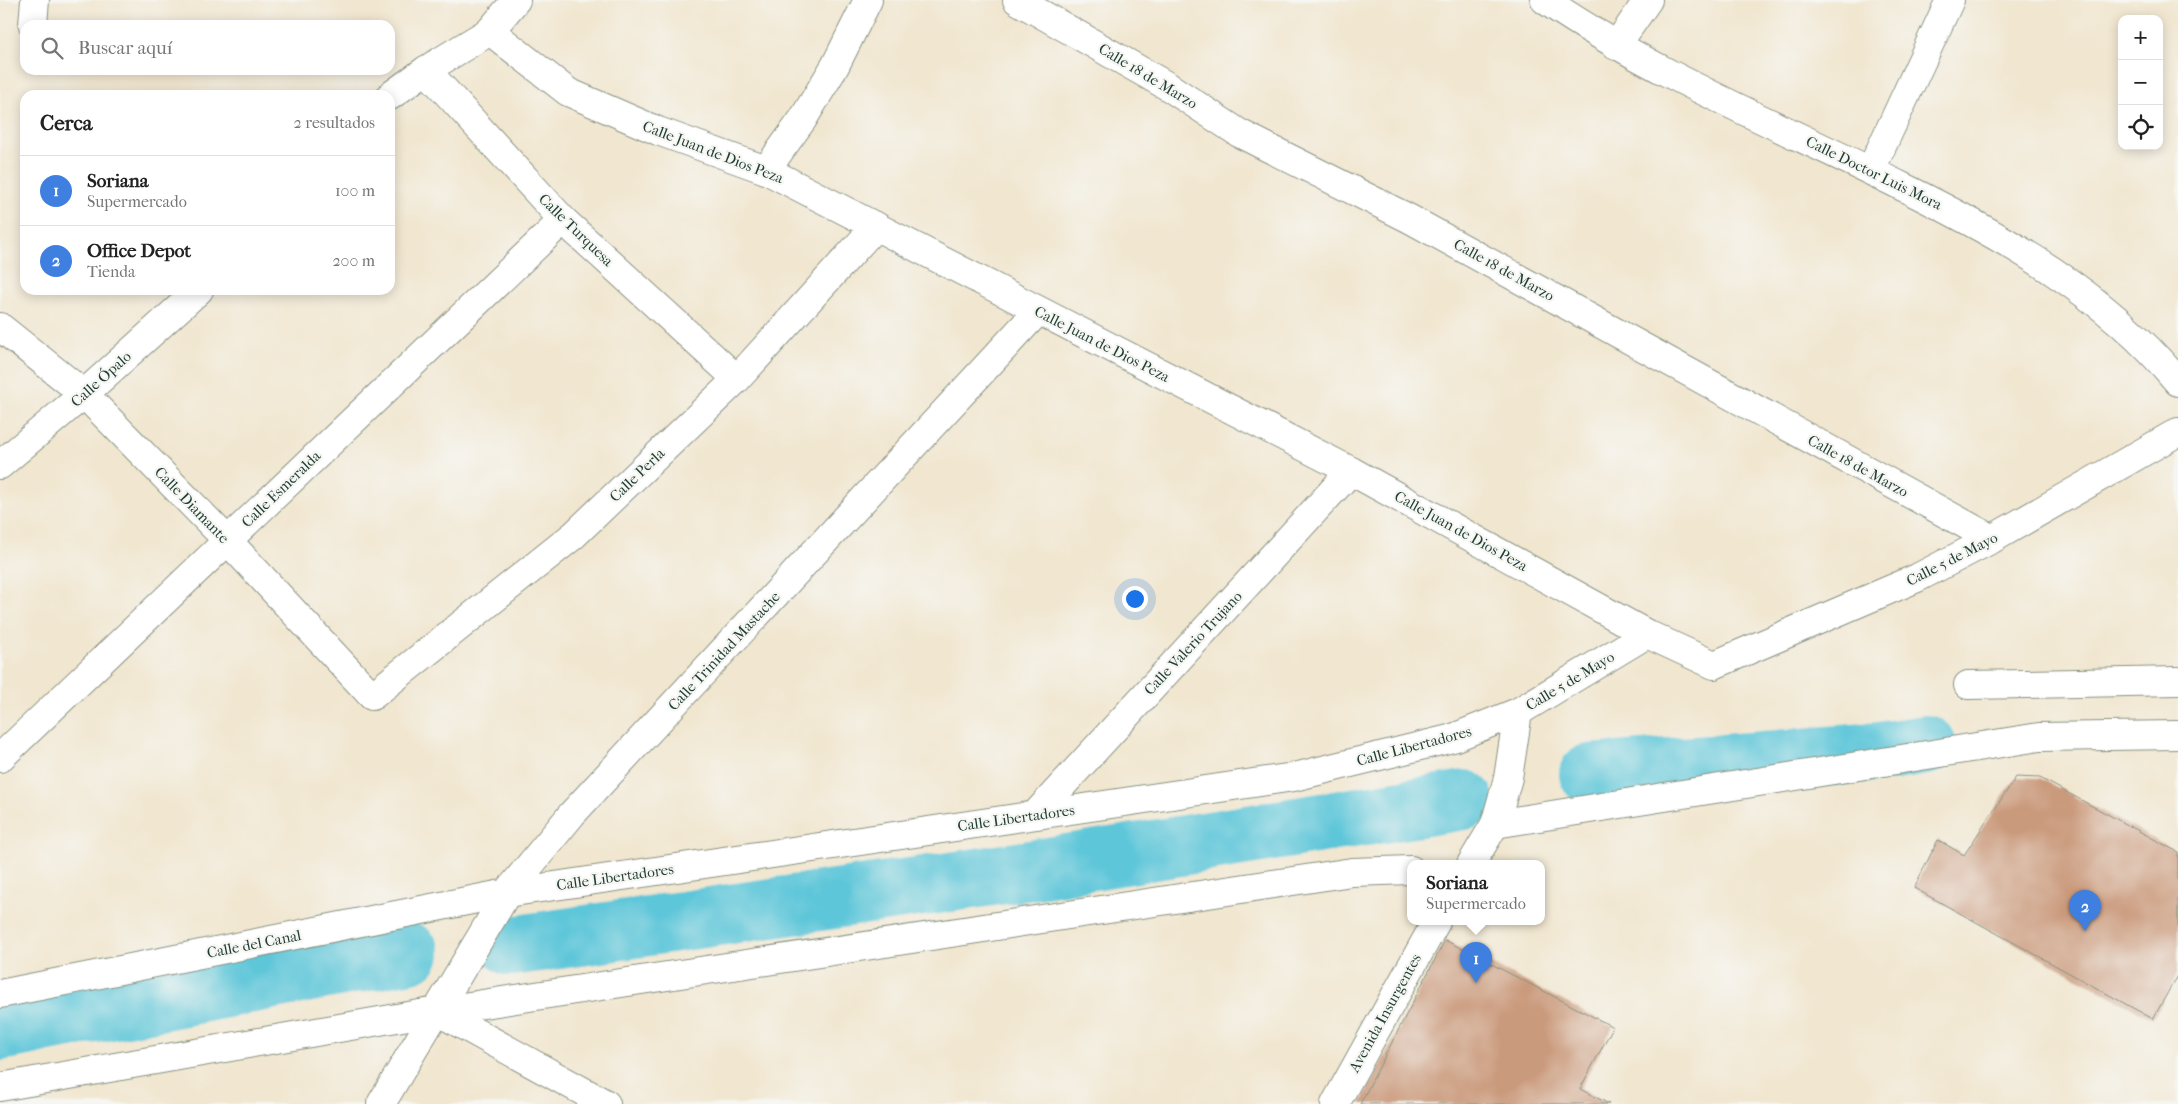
<!DOCTYPE html>
<html lang="es">
<head>
<meta charset="utf-8">
<style>
  :root { --surface:#fff; --page:#f6f6f6; --text:#222; --muted:#767676; --line:#e0e0e0; --accent:#c8321e }
  body { margin:0; font-family:"IM FELL French Canon",serif; background:var(--page); color:var(--text) }
  .controls { position:absolute; right:15px; top:15px; display:grid; overflow:hidden; border-radius:10px; box-shadow:0 2px 12px #0003 }
  .controls button { width:45px; height:45px; display:grid; place-items:center; padding:0; border:0; border-bottom:1px solid var(--line); background:var(--surface); color:var(--text); font:25px sans-serif }
  .you { position:absolute; left:1134px; top:598px; width:18px; height:18px; margin:-12px; border:4px solid #fff; border-radius:50%; background:#1a73e8; box-shadow:0 0 0 8px #1a73e833 }
  .badge { display:grid; place-items:center; width:32px; height:32px; border-radius:50%; background:var(--accent); color:#fff; font-size:16px; font-weight:700 }
  .pin { position:absolute; translate:-50% -41px; filter:drop-shadow(0 1px 2px #0008) }
  .pin::after { content:''; position:absolute; top:26px; width:18px; height:15px; background:inherit; clip-path:polygon(0 0,100% 0,50% 100%) }
  .popup { position:absolute; left:1407px; top:860px; width:138px; height:65px; box-sizing:border-box; display:grid; place-content:center; border-radius:10px; background:var(--surface); filter:drop-shadow(0 1px 4px #0005); font-size:16px; white-space:nowrap; color:var(--muted) }
  .popup b { font-size:19px; color:var(--text) }
  .popup::after { content:''; position:absolute; left:50%; top:100%; margin-left:-10px; border:10px solid transparent; border-top-color:var(--surface) }
  .list { margin:0; padding:0; list-style:none }
  h2 { display:flex; justify-content:space-between; align-items:center; height:65px; margin:0; padding:0 20px; font-size:21px }
  h2 small { font-size:16px; font-weight:400; color:var(--muted) }
  .list li { display:grid; grid-template-columns:32px 1fr auto; gap:15px; align-items:center; box-sizing:border-box; height:70px; padding:0 20px; border-top:1px solid var(--line) }
  .list b { display:block; font-size:19px; white-space:nowrap }
  .list p { margin:0; font-size:16px; white-space:nowrap; color:var(--muted) }
  .list em { font-size:16px; font-style:normal; color:var(--muted) }
  .icon { flex:none; width:28px; height:28px; fill:none; stroke:currentColor; stroke-width:2; stroke-linecap:round; stroke-linejoin:round }
  .map { position:relative; flex:none; width:2178px; height:1104px; overflow:hidden }
  .search { position:absolute; background:var(--surface); box-shadow:0 2px 12px #0003; left:20px; top:20px; width:375px; height:55px; display:flex; align-items:center; gap:12px; box-sizing:border-box; padding:0 18px; border-radius:15px; color:var(--muted); font-size:19px }
  .panel { position:absolute; background:var(--surface); box-shadow:0 2px 12px #0003; left:20px; top:90px; width:375px; height:205px; border-radius:15px }
  .map>svg:first-child { display:block }
</style>
</head>
<body>
<div class="map">
<svg width="2178" height="1104" viewBox="0 0 2178 1104">
  <rect width="100%" height="100%" fill="#f6f6f2"/>
  <filter id="ink" filterUnits="userSpaceOnUse"><feTurbulence type="fractalNoise" baseFrequency=".02" numOctaves="2"/><feDisplacementMap in="SourceGraphic" scale="10" xChannelSelector="R" yChannelSelector="G"/><feConvolveMatrix kernelMatrix="1 2 1 2 8 2 1 2 1" color-interpolation-filters="sRGB"/></filter>
  <filter id="wash" filterUnits="userSpaceOnUse"><feTurbulence type="fractalNoise" baseFrequency=".0096" numOctaves="4" result="noise"/><feDisplacementMap in="SourceGraphic" scale="20" xChannelSelector="R" yChannelSelector="G"/><feGaussianBlur stdDeviation="1.12" result="paint"/><feColorMatrix in="noise" values="0 0 0 0 0 0 0 0 0 0 0 0 0 0 0 0 0 1.4 0 .05"/><feComposite in="paint" operator="in"/></filter>
  <g filter="url(#wash)">
    <rect width="100%" height="100%" fill="#f1e6cf"/>
    <g fill="none" stroke-linecap="round" stroke-linejoin="round">
      <g stroke="#5dc6d9" stroke-width="60">
        <polyline points="1589,774 1880,752 1926,745"/>
        <polyline points="511,946 1012,873 1464,800"/>
        <polyline points="0,1031 410,953"/>
      </g>
    </g>
    <g id="blocks">
      <g fill="#ca9a7b">
        <polygon points="2016,777 2040,778 2178,852 2178,974 2153,1019 1914,888 1938,840 1964,855"/>
        <polygon points="1445,940 1613,1027 1580,1089 1609,1104 1360,1104"/>
      </g>
    </g>
  </g>
  <g filter="url(#ink)">
    <use href="#blocks" fill-opacity="0" stroke="#889282" stroke-width="1"/>
    <g fill="none" stroke-linecap="round" stroke-linejoin="round">
      <g stroke="#889282" stroke-width="30">
        <g id="minor">
          <polyline points="1017,0 1169,87 1239,133 1410,219 1992,539"/>
          <path d="M1545 0C1656 76 1783 127 1903 187 2004 237 2106 294 2178 382"/>
          <polyline points="33,25 35,0"/>
          <polyline points="490,31 568,92 658,131 766,170 1351,471 1647,634 1714,665 1917,578 1992,539 2178,432"/>
          <polyline points="1616,46 1648,0"/>
          <polyline points="426,70 563,220 737,379"/>
          <polyline points="390,96 426,70 490,31 516,0"/>
          <polyline points="766,170 803,119 835,66 868,0"/>
          <polyline points="1871,170 1950,0"/>
          <polyline points="0,327 84,394 227,540 372,696 574,535 737,379 876,226"/>
          <polyline points="0,465 84,394 199,290"/>
          <polyline points="1968,685 2178,681"/>
          <polyline points="0,758 563,220"/>
          <polyline points="1035,815 1351,471"/>
          <polyline points="1495,824 2039,737 2178,735"/>
          <polyline points="1471,864 1495,824 1508,778 1518,712"/>
          <polyline points="0,994 507,893 1294,777 1453,738 1518,712 1647,634"/>
          <polyline points="437,1011 606,1104"/>
          <polyline points="0,1087 437,1011 1352,872 1411,870"/>
          <polyline points="381,1104 507,893 572,814 1038,311"/>
          <polyline points="1335,1104 1436,922"/>
        </g>
      </g>
      <use href="#minor" stroke="#fff" stroke-width="28"/>
    </g>
  </g>
  <g text-anchor="middle" stroke-width="4.5" stroke-linejoin="round" paint-order="stroke">
    <g font-size="15" fill="#1f3d34" stroke="#f6f6f2">
      <text transform="translate(1148 76) rotate(31)" y="5">Calle 18 de Marzo</text>
      <text transform="translate(713 152) rotate(21)" y="5">Calle Juan de Dios Peza</text>
      <text transform="translate(1874 173) rotate(26)" y="5">Calle Doctor Luis Mora</text>
      <text transform="translate(576 230) rotate(44)" y="5">Calle Turquesa</text>
      <text transform="translate(1504 270) rotate(29)" y="5">Calle 18 de Marzo</text>
      <text transform="translate(1102 344) rotate(27)" y="5">Calle Juan de Dios Peza</text>
      <text transform="translate(101 379) rotate(-42)" y="5">Calle Ópalo</text>
      <text transform="translate(1858 466) rotate(29)" y="5">Calle 18 de Marzo</text>
      <text transform="translate(637 475) rotate(-44)" y="5">Calle Perla</text>
      <text transform="translate(281 489) rotate(-44)" y="5">Calle Esmeralda</text>
      <text transform="translate(192 505) rotate(46)" y="5">Calle Diamante</text>
      <text transform="translate(1461 531) rotate(29)" y="5">Calle Juan de Dios Peza</text>
      <text transform="translate(1952 559) rotate(-27)" y="5">Calle 5 de Mayo</text>
      <text transform="translate(1193 643) rotate(-47)" y="5">Calle Valerio Trujano</text>
      <text transform="translate(724 651) rotate(-47)" y="5">Calle Trinidad Mastache</text>
      <text transform="translate(1570 681) rotate(-31)" y="5">Calle 5 de Mayo</text>
      <text transform="translate(1414 746) rotate(-15)" y="5">Calle Libertadores</text>
      <text transform="translate(1016 818) rotate(-8)" y="5">Calle Libertadores</text>
      <text transform="translate(615 877) rotate(-8)" y="5">Calle Libertadores</text>
      <text transform="translate(254 944) rotate(-11)" y="5">Calle del Canal</text>
      <text transform="translate(1385 1013) rotate(-61)" y="5">Avenida Insurgentes</text>
    </g>
  </g>
</svg>
<div class="controls">
<button>+</button>
<button>−</button>
<button><svg class="icon" aria-label="locate" viewBox="0 0 24 24"><circle cx="12" cy="12" r="6"/><path d="M12 2v4M12 18v4M2 12h4M18 12h4"/></svg></button>
</div>
<div class="you"></div>
<div class="pin badge" style="left:1476px;top:983px;background:#3f7fe0">1</div>
<div class="popup"><b>Soriana</b>Supermercado</div>
<div class="pin badge" style="left:2085px;top:931px;background:#3f7fe0">2</div>
<div class="search"><svg class="icon" aria-label="search" viewBox="0 0 24 24"><circle cx="10" cy="10" r="6"/><path d="M15 15l6 6"/></svg>Buscar aquí</div>
<section class="panel">
<h2>Cerca<small>2 resultados</small></h2>
<ul class="list">
<li><span class="badge" style="background:#3f7fe0">1</span><div><b>Soriana</b><p>Supermercado</p></div><em>100 m</em></li>
<li><span class="badge" style="background:#3f7fe0">2</span><div><b>Office Depot</b><p>Tienda</p></div><em>200 m</em></li>
</ul>
</section>
</div>
</body>
</html>
